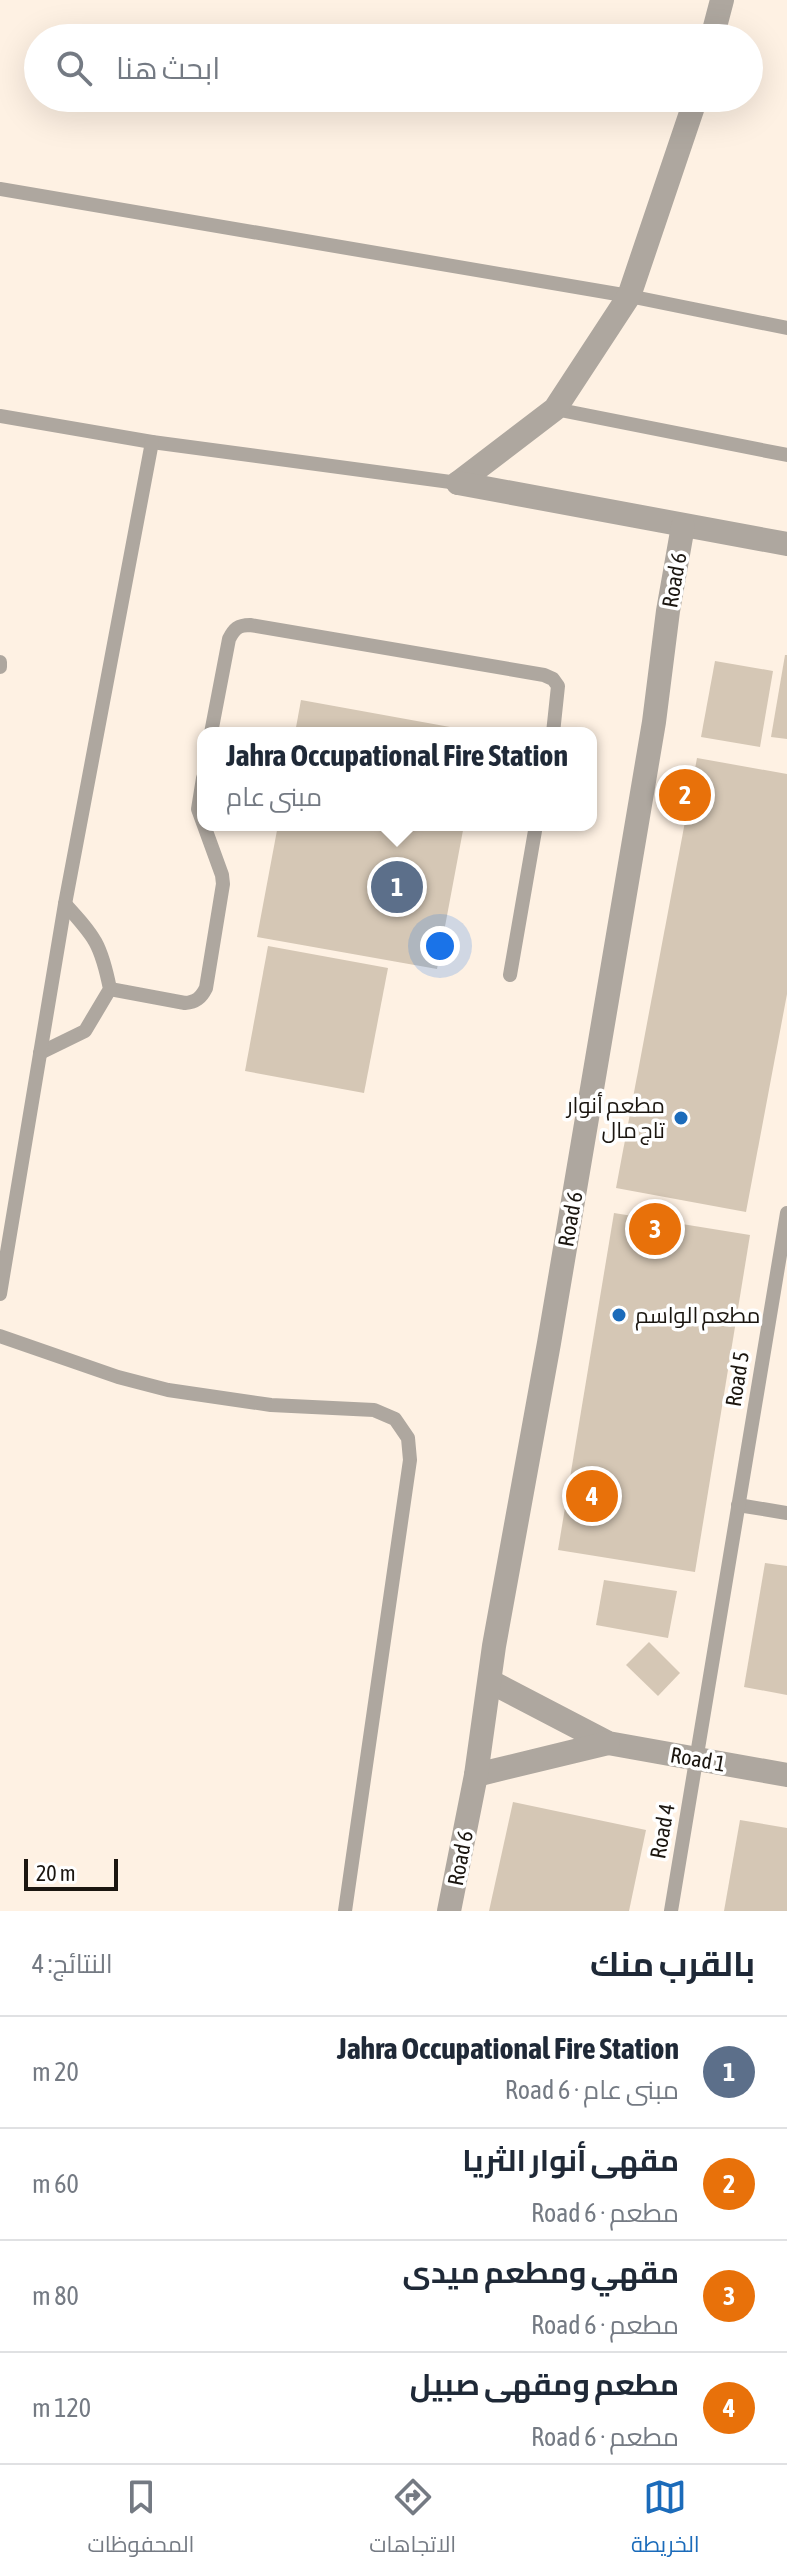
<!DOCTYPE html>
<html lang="ar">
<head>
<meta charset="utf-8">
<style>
  :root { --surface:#fff; --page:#f2f2f3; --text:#1f2937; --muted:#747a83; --line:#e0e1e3; --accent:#1b6bba }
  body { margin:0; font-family:"Asap Condensed",Cairo,sans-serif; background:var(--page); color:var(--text); direction:rtl }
  .scale { position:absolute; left:24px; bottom:20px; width:94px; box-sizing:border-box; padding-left:8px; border:4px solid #1b1610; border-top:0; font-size:22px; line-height:28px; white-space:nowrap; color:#1b1610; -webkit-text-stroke:6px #fff; paint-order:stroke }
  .you { position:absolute; left:440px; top:946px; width:28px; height:28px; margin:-20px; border:6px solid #fff; border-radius:50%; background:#1a73e8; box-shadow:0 0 0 12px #1a73e833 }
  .badge { display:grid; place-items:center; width:52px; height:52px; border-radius:50%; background:var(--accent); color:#fff; font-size:26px; font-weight:700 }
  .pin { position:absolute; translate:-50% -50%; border:4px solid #fff; box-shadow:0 2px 8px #0006 }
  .popup { position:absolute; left:197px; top:727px; width:400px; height:104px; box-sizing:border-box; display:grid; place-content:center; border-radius:16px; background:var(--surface); filter:drop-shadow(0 2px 6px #0005); font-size:26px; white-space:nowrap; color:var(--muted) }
  .popup b { font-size:30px; color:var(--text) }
  .popup::after { content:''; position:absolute; left:50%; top:100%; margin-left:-16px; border:16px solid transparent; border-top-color:var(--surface) }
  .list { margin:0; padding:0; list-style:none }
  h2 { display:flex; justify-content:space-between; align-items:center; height:104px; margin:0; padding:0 32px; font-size:34px }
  h2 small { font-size:26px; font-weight:400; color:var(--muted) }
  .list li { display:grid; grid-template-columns:52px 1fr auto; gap:24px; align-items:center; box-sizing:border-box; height:112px; padding:0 32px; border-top:2px solid var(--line) }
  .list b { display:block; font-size:30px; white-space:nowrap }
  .list p { margin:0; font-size:26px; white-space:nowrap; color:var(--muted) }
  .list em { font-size:26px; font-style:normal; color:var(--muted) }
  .icon { flex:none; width:44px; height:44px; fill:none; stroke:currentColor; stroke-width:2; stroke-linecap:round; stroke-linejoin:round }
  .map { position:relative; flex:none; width:787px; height:1911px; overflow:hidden; direction:ltr }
  .search { position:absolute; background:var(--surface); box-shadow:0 8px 32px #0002; left:24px; right:24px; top:24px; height:88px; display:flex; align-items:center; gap:20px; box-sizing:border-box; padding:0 28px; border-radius:44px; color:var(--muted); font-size:30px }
  .sheet { height:552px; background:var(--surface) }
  nav { display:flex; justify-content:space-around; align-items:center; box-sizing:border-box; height:112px; border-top:2px solid var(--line); background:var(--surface); font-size:22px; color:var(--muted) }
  nav a { display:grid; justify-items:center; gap:4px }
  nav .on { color:var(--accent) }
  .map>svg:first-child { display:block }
</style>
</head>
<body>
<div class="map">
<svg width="787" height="1911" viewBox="0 0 787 1911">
  <rect width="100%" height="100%" fill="#fef1e3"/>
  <g fill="#d5c7b5">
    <polygon points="785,655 787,655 787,739 771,737"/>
    <polygon points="715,661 773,671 760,747 701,737"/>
    <polygon points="301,700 472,731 472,733 295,733"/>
    <polygon points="697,758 787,774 787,994 746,1212 616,1188"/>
    <polygon points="278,825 464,825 437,969 257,937"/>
    <polygon points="268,946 388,968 364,1093 245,1071"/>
    <polygon points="614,1213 750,1235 695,1572 558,1550"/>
    <polygon points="765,1563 787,1566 787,1695 744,1687"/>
    <polygon points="604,1580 677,1591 668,1638 596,1625"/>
    <polygon points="649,1642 680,1673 658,1696 626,1665"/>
    <polygon points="513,1802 646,1830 629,1911 489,1911"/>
    <polygon points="740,1820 787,1828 787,1911 724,1911"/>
  </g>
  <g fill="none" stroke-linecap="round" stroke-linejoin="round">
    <g stroke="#aea79f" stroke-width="14">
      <polyline points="0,189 629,296 787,328"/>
      <polyline points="555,409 787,455"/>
      <polyline points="0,416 152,442 458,483"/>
      <polyline points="0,662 0,667"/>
      <path d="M211 733 229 639C234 629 238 625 250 625L544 675 553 679 558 686 553 733"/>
      <polyline points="510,975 536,825"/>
      <path d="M110 989 185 1003C196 1002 201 998 206 988L223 884 222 875 198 809 203 778"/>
      <path d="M40 1053 85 1031 110 989C101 944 95 937 65 904"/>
      <polyline points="0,1294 65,904 152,442"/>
      <polyline points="0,1336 118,1377 168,1390 271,1405 374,1410 395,1419 408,1438 410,1460 345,1911"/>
      <polyline points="738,1505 787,1513"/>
      <polyline points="671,1911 787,1213"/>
    </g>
    <g stroke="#aea79f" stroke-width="24">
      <polyline points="712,38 722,0"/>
      <polyline points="458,483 555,409 629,296 696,98"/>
      <polyline points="458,483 787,544"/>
      <polyline points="491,1682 608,1743 787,1775"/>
      <polyline points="476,1775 608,1743"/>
      <polyline points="449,1911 476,1775 494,1646 549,1343 654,722 668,611 683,526"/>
    </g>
  </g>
  <g fill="#1b6bba" stroke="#fff" stroke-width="3">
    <circle cx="681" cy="1118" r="8"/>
    <circle cx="619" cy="1315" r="8"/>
  </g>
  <g text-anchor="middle" stroke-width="7" stroke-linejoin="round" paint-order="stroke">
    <g font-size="22" fill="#1b1610" stroke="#fff">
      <text transform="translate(674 580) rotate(-80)" y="8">Road 6</text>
      <text transform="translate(570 1219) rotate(-80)" y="8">Road 6</text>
      <text transform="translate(737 1379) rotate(-81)" y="8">Road 5</text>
      <text transform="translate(698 1759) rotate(10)" y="8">Road 1</text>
      <text transform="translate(662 1831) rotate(-80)" y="8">Road 4</text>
      <text transform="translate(460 1858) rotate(-79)" y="8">Road 6</text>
    </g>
    <g font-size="22" fill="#1b1610" stroke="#fff" text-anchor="end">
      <text x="665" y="1113">مطعم أنوار<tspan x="665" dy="25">تاج مال</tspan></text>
      <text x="635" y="1323" text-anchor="start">مطعم الواسم</text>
    </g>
  </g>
</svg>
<div class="scale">20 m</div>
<div class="you"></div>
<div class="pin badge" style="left:397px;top:887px;background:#5c6f8a">1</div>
<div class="popup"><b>Jahra Occupational Fire Station</b>مبنى عام</div>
<div class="pin badge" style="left:685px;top:795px;background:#e8710a">2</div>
<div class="pin badge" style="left:655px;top:1229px;background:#e8710a">3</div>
<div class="pin badge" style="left:592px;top:1496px;background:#e8710a">4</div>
<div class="search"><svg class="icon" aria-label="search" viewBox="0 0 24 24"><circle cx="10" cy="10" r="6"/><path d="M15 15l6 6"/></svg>ابحث هنا</div>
</div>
<section class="sheet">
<h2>بالقرب منك<small>النتائج: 4</small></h2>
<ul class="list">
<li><span class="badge" style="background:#5c6f8a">1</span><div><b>Jahra Occupational Fire Station</b><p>مبنى عام · Road 6</p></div><em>20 m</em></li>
<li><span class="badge" style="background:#e8710a">2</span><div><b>مقهى أنوار الثريا</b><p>مطعم · Road 6</p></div><em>60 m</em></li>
<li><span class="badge" style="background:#e8710a">3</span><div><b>مقهي ومطعم ميدى</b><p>مطعم · Road 6</p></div><em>80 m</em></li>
<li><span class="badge" style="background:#e8710a">4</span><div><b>مطعم ومقهى صبيل</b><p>مطعم · Road 6</p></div><em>120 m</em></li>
</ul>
</section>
<nav>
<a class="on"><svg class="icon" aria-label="map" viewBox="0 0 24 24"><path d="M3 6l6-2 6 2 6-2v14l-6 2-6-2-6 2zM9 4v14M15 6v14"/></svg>الخريطة</a>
<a><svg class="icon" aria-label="directions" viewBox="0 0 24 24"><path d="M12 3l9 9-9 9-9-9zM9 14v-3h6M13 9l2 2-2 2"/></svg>الاتجاهات</a>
<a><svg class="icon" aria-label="saved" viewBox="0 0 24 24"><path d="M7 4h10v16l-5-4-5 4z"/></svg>المحفوظات</a>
</nav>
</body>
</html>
